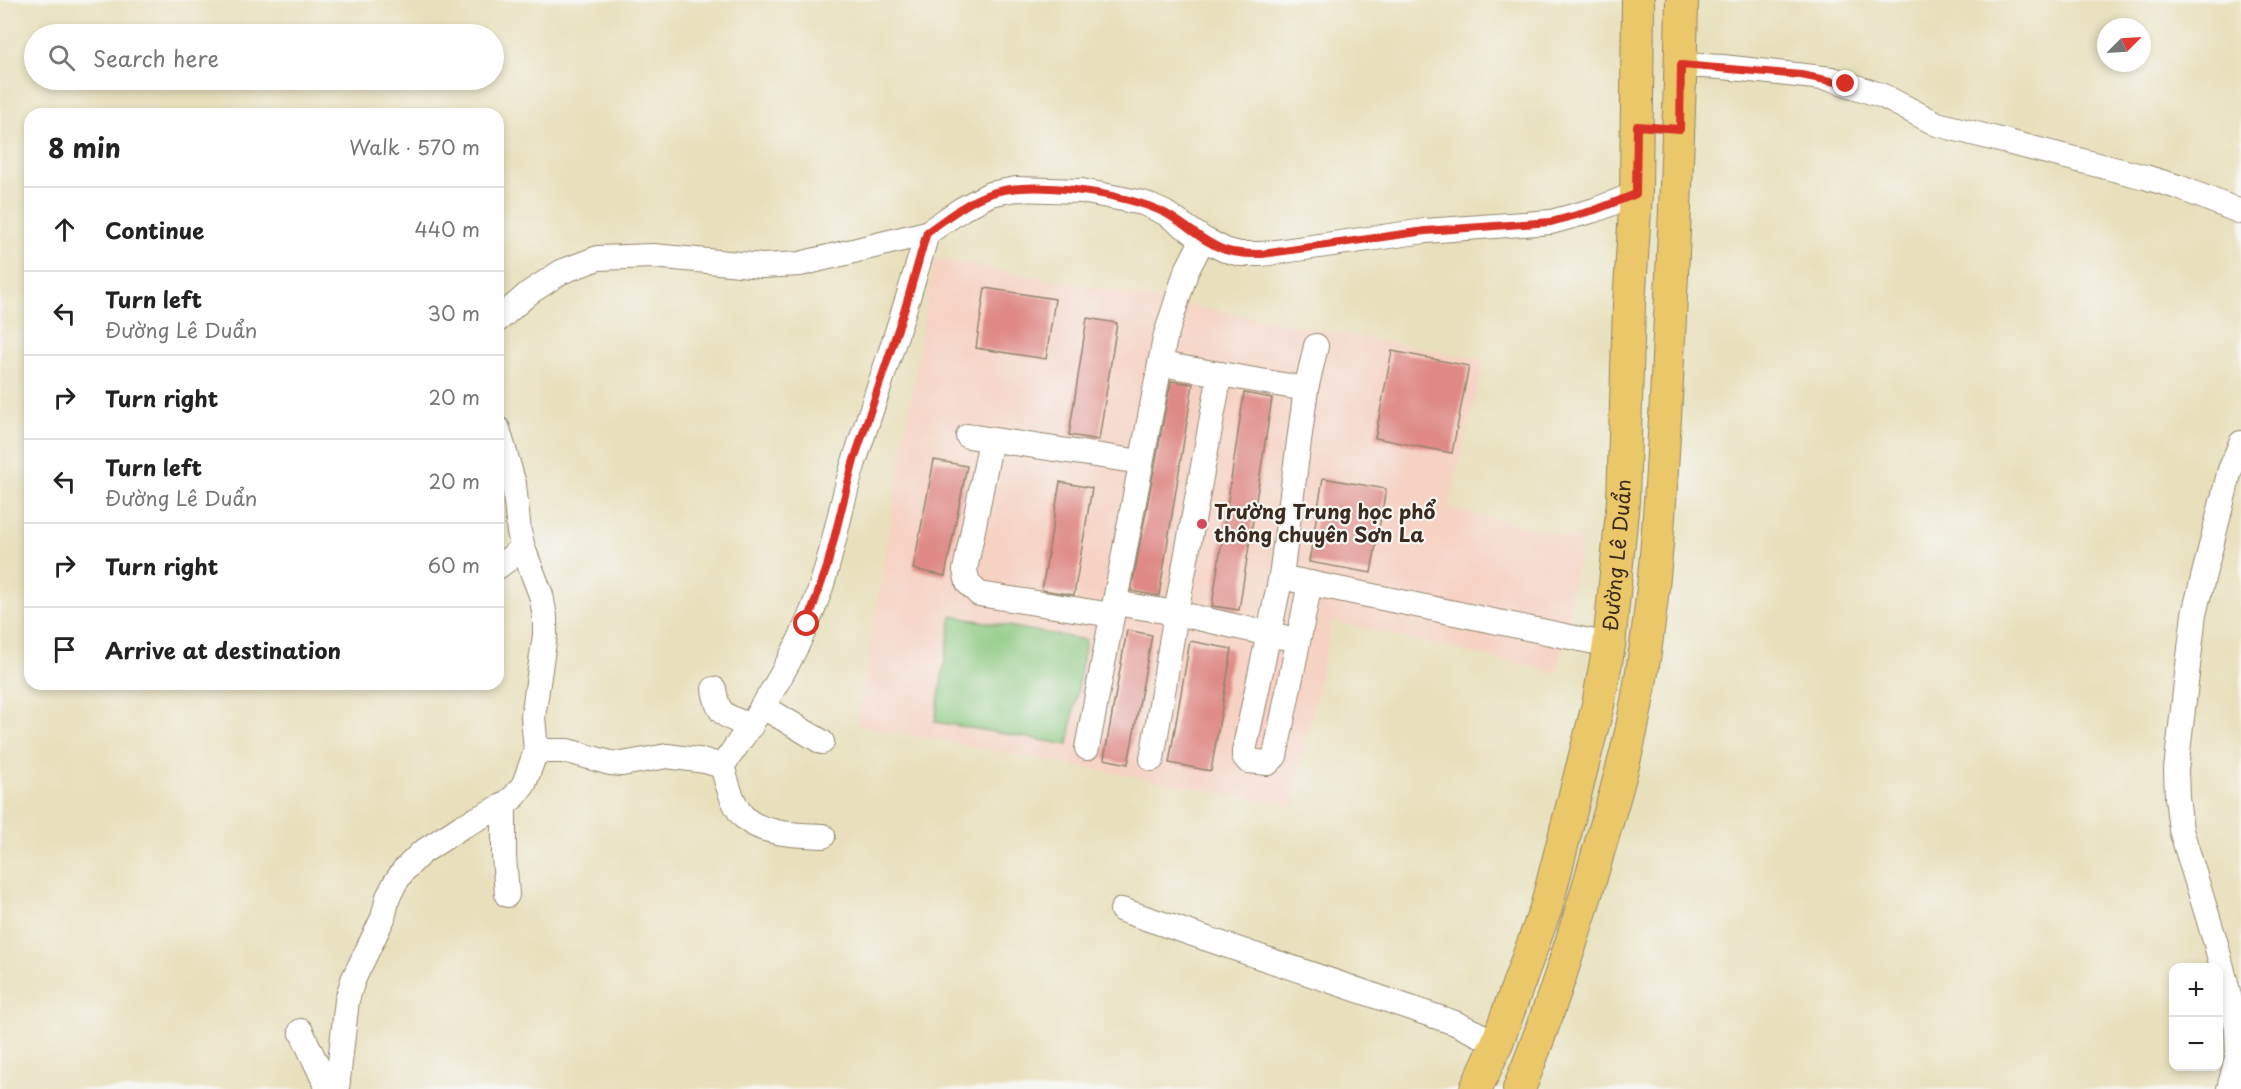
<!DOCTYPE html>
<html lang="en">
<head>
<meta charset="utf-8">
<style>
  :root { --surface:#fff; --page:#f6f6f6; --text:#222; --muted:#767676; --line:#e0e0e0 }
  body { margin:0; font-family:"Playpen Sans",sans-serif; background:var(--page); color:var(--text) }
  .controls { position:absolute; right:18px; bottom:18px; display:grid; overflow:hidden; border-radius:12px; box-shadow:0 3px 9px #0003 }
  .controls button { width:54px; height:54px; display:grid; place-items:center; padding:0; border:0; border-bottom:2px solid var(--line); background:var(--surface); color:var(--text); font:30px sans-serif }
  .compass { position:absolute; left:2097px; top:18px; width:54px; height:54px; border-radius:50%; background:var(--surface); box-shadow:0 3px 9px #0003; rotate:66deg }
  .stop { position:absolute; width:18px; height:18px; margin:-14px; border:4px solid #d93025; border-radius:50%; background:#fff }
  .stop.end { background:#d93025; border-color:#fff; box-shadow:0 2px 6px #0008 }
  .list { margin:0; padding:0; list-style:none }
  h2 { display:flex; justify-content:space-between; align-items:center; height:78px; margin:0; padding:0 24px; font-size:26px }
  h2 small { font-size:20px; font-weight:400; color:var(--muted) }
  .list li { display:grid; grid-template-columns:39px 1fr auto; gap:18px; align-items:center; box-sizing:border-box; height:84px; padding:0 24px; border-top:2px solid var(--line) }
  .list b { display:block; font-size:22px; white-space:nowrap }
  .list p { margin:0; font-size:20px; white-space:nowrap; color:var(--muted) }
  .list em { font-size:20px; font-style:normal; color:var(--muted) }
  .icon { flex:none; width:33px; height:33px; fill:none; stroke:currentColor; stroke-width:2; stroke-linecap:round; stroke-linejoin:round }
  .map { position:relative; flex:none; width:2241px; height:1089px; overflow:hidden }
  .search { position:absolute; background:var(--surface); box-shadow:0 3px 9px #0003; left:24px; top:24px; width:480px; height:66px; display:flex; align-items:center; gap:15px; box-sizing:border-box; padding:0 21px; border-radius:33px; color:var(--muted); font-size:22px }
  .panel { position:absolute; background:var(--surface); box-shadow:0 3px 9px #0003; left:24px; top:108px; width:480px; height:582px; border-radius:18px }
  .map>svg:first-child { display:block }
</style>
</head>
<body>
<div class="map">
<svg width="2241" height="1089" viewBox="0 0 2241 1089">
  <rect width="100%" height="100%" fill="#f6f6f2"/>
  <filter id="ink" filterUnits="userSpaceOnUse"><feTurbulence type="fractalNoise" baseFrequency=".0167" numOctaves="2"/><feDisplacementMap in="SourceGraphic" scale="12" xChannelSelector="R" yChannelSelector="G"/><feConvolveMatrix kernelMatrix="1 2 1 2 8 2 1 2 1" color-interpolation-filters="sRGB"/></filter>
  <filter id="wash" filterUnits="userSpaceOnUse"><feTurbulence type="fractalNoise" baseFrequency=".008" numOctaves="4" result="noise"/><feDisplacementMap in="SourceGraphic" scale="24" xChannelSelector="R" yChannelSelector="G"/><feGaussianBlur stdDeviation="1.35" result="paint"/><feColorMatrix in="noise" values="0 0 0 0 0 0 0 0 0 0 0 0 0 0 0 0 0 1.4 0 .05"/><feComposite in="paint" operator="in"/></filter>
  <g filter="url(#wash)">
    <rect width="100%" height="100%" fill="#e8e0bc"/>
    <polygon fill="#f6d2c3" points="934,258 1484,360 1448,507 1581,541 1557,673 1332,621 1292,806 857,725"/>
    <polygon fill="#89c77e" stroke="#62784e" stroke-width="1.5" points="952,616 1086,640 1068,745 935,722"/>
    <g id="blocks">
      <g fill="#df8a86">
        <polygon points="985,288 1055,299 1046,359 976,348"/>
        <polygon points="1087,318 1117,323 1099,440 1069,435"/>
        <polygon points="1392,351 1469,366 1452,453 1375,438"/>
        <polygon points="1171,381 1193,384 1159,596 1131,591"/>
        <polygon points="1244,393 1272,398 1239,610 1212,606"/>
        <polygon points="934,460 967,466 945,576 913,569"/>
        <polygon points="1323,478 1386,489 1371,573 1309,562"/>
        <polygon points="1060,482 1092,488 1074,595 1042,590"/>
        <polygon points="1127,630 1152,635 1128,764 1104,759"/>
        <polygon points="1190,641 1232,649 1211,771 1169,763"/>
      </g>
    </g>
  </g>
  <g filter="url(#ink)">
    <use href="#blocks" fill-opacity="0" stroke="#92856d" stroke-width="1.5"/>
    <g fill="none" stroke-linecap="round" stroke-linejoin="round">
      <g stroke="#92856d" stroke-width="26">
        <g id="minor">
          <polyline points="1681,65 1723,67 1832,79 1883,96 1937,124 2145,177 2181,188 2241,212"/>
          <polyline points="498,320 529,293 561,272 598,258 653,256 762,266 800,264 927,233 962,209 990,194 1016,189 1082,191 1143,203 1165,213 1203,239 1225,250 1240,254 1262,254 1425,231 1551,222 1595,210 1636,194"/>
          <polyline points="1160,364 1220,374"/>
          <polyline points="968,436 1141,462"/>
          <polyline points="991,440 965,570 968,583 979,594 1112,615"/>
          <polyline points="498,567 523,548"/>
          <polyline points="1295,580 1609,645"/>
          <polyline points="1310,583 1275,756 1268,763 1248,761 1244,756 1244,751 1281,576 1306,389 1316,346"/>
          <polyline points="1115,603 1176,613 1283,637"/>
          <path d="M714 689C718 717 726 716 751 726"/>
          <polyline points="762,706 822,742"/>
          <polyline points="1087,748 1165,338 1186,272 1203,239"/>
          <polyline points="536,751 568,751 610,763 622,764 667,756 705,761 722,766"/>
          <polyline points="1152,759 1176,613 1220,374 1306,389"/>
          <path d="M722 766C761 713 797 656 819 593 834 550 840 505 854 462 879 386 906 310 927 233"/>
          <path d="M722 766C727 782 731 801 742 815 759 835 799 835 823 836"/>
          <polyline points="504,805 504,856 507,895"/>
          <polyline points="1122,910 1455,1023 1497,1043"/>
          <polyline points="301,1031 328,1089"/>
          <polyline points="337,1089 347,1000 353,980 383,918 388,897 395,883 404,870 421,853 461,827 504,805 515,796 524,784 536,751 533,717 545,635 545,617 541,595 523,548 519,532 514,484 498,429"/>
          <polyline points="2229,1089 2238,1054 2237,1027 2216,944 2181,830 2177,797 2176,769 2194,614 2230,470 2241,443"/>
        </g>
      </g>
      <g stroke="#92856d" stroke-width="34">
        <g id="major">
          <path id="s1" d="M1476 1089 1497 1043 1546 908 1598 705 1609 645 1623 501 1629 305 1636 194 1638 0"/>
          <path d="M1519 1089C1551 1009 1577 928 1600 846 1612 805 1625 764 1633 722 1656 609 1661 493 1667 379 1673 252 1680 126 1682 0"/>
        </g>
      </g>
      <use href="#minor" stroke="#fff" stroke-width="24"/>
      <use href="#major" stroke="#eac769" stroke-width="32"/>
    </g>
  </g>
  <g fill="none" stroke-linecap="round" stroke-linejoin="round" filter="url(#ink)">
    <path stroke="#d93025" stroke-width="8" d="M807 624 827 567 853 463 906 305 927 232C946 219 966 202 989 194 1030 179 1124 193 1163 212 1185 223 1202 242 1225 250 1237 254 1249 254 1262 254L1425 231 1551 222 1595 210 1636 194 1637 126 1680 129 1681 65 1801 75 1846 84"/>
  </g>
  <circle fill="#d1495b" stroke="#f6f6f2" stroke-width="2" cx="1202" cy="524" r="6"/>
  <g text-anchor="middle" stroke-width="4.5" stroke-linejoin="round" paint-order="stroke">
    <g font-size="20" font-weight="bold" fill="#3b2a1e" stroke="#f6f6f2" text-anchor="start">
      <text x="1214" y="519">Trường Trung học phổ<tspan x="1214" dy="23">thông chuyên Sơn La</tspan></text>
    </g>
    <g font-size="20" fill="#3b2a1e" stroke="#f6f6f2">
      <text dy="7" stroke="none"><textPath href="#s1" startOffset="555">Đường Lê Duẩn</textPath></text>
    </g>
  </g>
</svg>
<div class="controls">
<button>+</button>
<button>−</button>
</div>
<svg class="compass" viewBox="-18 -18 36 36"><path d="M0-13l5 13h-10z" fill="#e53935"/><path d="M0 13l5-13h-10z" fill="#767676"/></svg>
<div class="stop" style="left:807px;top:624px"></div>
<div class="stop end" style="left:1846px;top:84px"></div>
<div class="search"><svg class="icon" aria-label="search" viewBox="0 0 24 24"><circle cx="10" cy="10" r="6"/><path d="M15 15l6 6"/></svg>Search here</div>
<section class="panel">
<h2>8 min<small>Walk · 570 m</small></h2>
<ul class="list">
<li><svg class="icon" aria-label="ahead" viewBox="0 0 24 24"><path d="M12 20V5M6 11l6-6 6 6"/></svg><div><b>Continue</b></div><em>440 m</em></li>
<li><svg class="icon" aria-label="left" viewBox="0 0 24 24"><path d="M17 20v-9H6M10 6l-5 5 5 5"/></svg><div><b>Turn left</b><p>Đường Lê Duẩn</p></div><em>30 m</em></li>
<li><svg class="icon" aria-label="right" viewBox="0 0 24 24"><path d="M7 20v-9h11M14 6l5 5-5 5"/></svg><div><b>Turn right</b></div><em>20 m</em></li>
<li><svg class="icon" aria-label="left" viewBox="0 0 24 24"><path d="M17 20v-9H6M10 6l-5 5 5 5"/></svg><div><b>Turn left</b><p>Đường Lê Duẩn</p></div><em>20 m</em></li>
<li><svg class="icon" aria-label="right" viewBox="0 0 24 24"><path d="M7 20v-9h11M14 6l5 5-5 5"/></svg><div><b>Turn right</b></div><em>60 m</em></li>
<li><svg class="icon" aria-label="arrive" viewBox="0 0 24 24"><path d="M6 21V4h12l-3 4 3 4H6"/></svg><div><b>Arrive at destination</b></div></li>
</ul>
</section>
</div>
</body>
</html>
